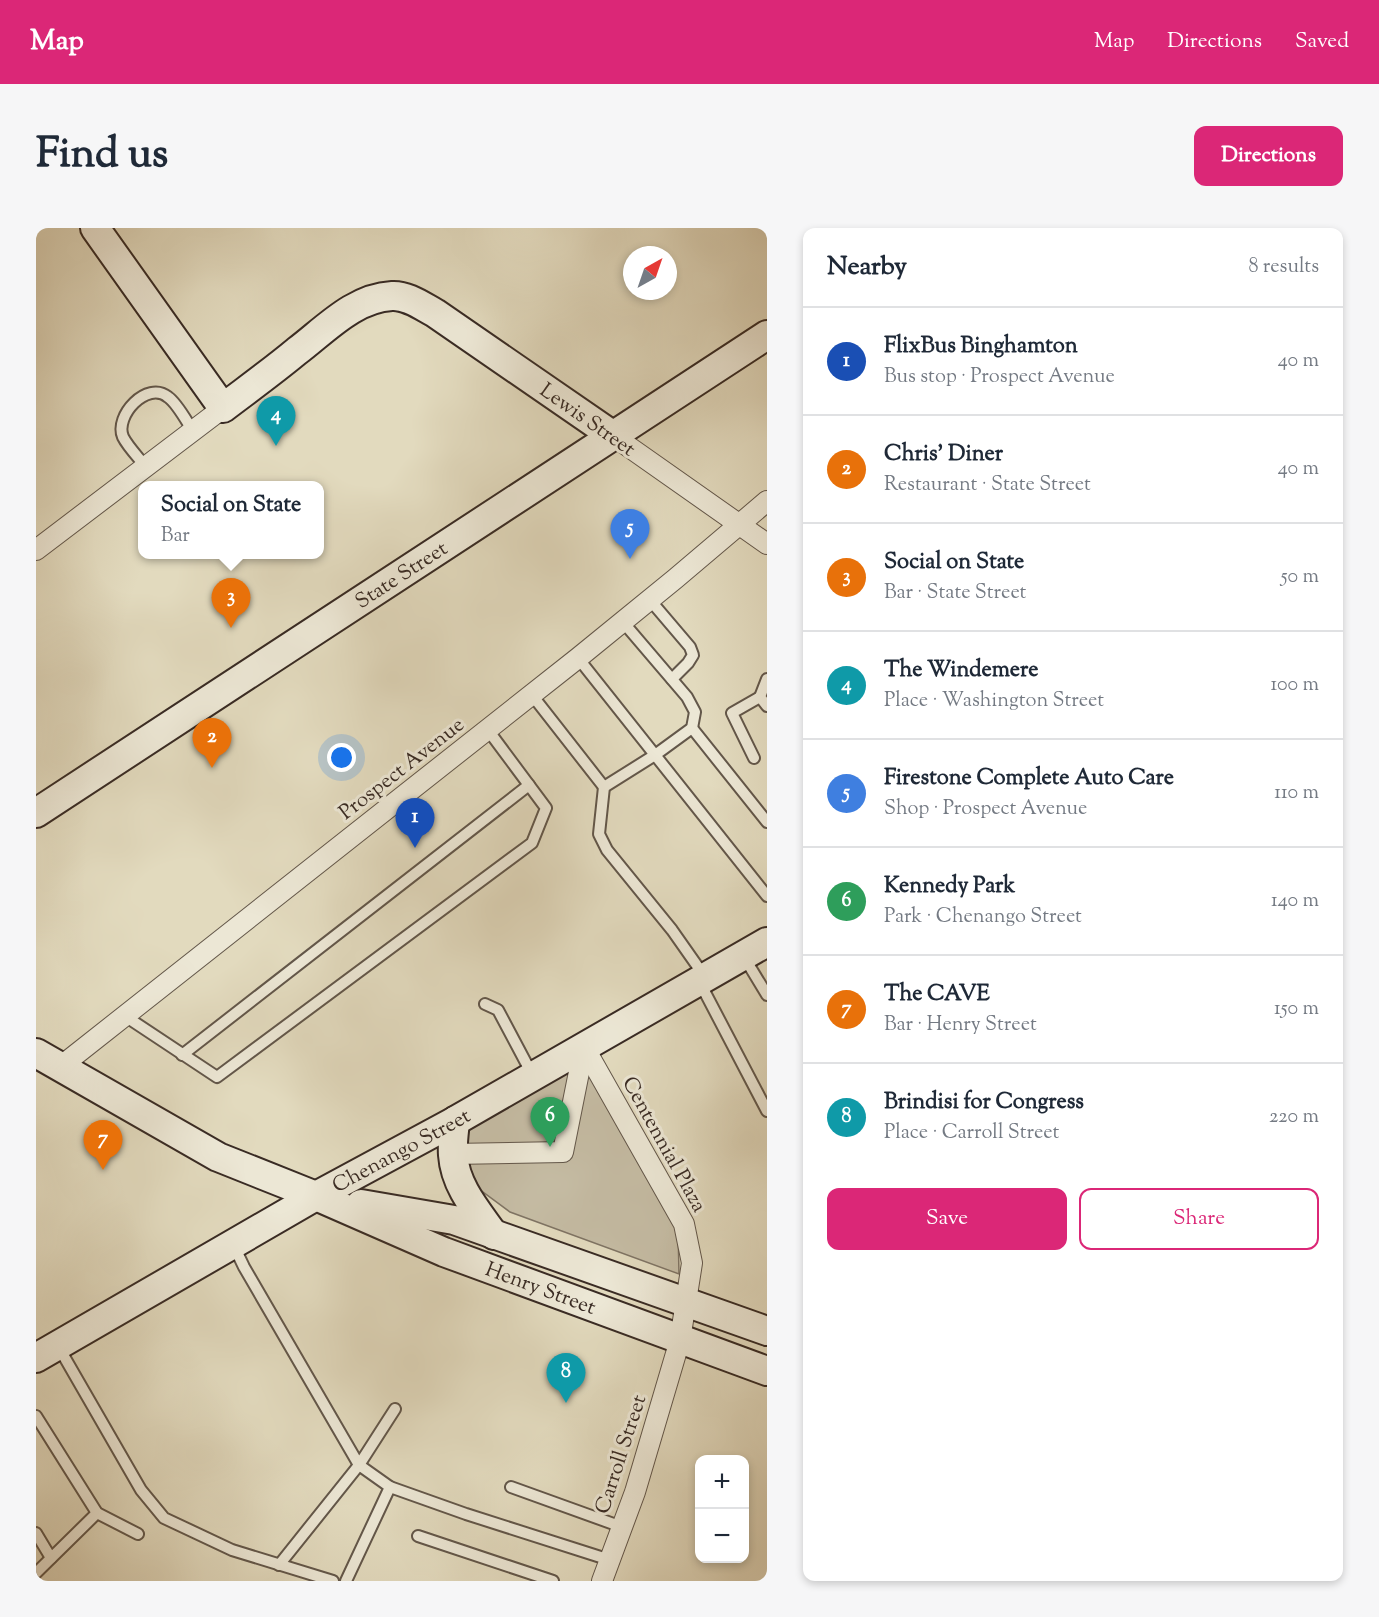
<!DOCTYPE html>
<html lang="en">
<head>
<meta charset="utf-8">
<style>
  :root { --surface:#fff; --page:#f6f6f7; --text:#1f2937; --muted:#747a83; --line:#e0e1e3; --accent:#db2777 }
  body { margin:0; font-family:"Sorts Mill Goudy",serif; background:var(--page); color:var(--text) }
  .controls { position:absolute; right:18px; bottom:18px; display:grid; overflow:hidden; border-radius:12px; box-shadow:0 3px 9px #0003 }
  .controls button { width:54px; height:54px; display:grid; place-items:center; padding:0; border:0; border-bottom:2px solid var(--line); background:var(--surface); color:var(--text); font:30px sans-serif }
  .compass { position:absolute; left:587px; top:18px; width:54px; height:54px; border-radius:50%; background:var(--surface); box-shadow:0 3px 9px #0003; rotate:40deg }
  .you { position:absolute; left:306px; top:530px; width:21px; height:21px; margin:-15px; border:4px solid #fff; border-radius:50%; background:#1a73e8; box-shadow:0 0 0 9px #1a73e833 }
  .badge { display:grid; place-items:center; width:39px; height:39px; border-radius:50%; background:var(--accent); color:#fff; font-size:20px; font-weight:700 }
  .pin { position:absolute; translate:-50% -50px; filter:drop-shadow(0 2px 3px #0008) }
  .pin::after { content:''; position:absolute; top:32px; width:21px; height:18px; background:inherit; clip-path:polygon(0 0,100% 0,50% 100%) }
  .popup { position:absolute; left:102px; top:253px; width:186px; height:78px; box-sizing:border-box; display:grid; place-content:center; border-radius:12px; background:var(--surface); filter:drop-shadow(0 2px 4px #0005); font-size:20px; white-space:nowrap; color:var(--muted) }
  .popup b { font-size:22px; color:var(--text) }
  .popup::after { content:''; position:absolute; left:50%; top:100%; margin-left:-12px; border:12px solid transparent; border-top-color:var(--surface) }
  .list { margin:0; padding:0; list-style:none }
  h2 { display:flex; justify-content:space-between; align-items:center; height:78px; margin:0; padding:0 24px; font-size:26px }
  h2 small { font-size:20px; font-weight:400; color:var(--muted) }
  .list li { display:grid; grid-template-columns:39px 1fr auto; gap:18px; align-items:center; box-sizing:border-box; height:108px; padding:0 24px; border-top:2px solid var(--line) }
  .list b { display:block; font-size:22px; white-space:nowrap }
  .list p { margin:0; font-size:20px; white-space:nowrap; color:var(--muted) }
  .list em { font-size:20px; font-style:normal; color:var(--muted) }
  .actions { display:flex; gap:12px; padding:18px 24px }
  .actions a { flex:1; padding:14px 0; border:2px solid var(--accent); border-radius:12px; text-align:center; font-size:21px; color:var(--accent) }
  .actions .main { background:var(--accent); color:#fff }
  .map { position:relative; flex:none; width:731px; height:1353px; overflow:hidden; border-radius:12px }
  header { display:flex; align-items:center; gap:36px; box-sizing:border-box; height:84px; padding:0 30px; background:var(--accent); color:#fff }
  header strong { font-size:28px }
  nav { display:flex; gap:33px; margin-inline-start:auto; font-size:21px }
  .intro { display:flex; align-items:center; justify-content:space-between; box-sizing:border-box; height:144px; padding:0 36px }
  h1 { margin:0; font-size:42px }
  .button { padding:15px 27px; border-radius:12px; background:var(--accent); color:#fff; font-size:21px; font-weight:700 }
  main { display:flex; gap:36px; padding:0 36px }
  aside { flex:1; background:var(--surface); border-radius:12px; box-shadow:0 3px 9px #0003 }
  .map>svg:first-child { display:block }
</style>
</head>
<body>
<header>
<strong>Map</strong>
<nav><a>Map</a><a>Directions</a><a>Saved</a></nav>
</header>
<div class="intro"><h1>Find us</h1><a class="button">Directions</a></div>
<main>
<div class="map">
<svg width="731" height="1353" viewBox="0 0 731 1353">
  <rect width="100%" height="100%" fill="#e2dabe"/>
  <filter id="stains"><feTurbulence type="fractalNoise" baseFrequency=".00333" numOctaves="4"/><feColorMatrix values="0 0 0 0 .2 0 0 0 0 .09 0 0 0 0 .02 0 0 0 .5 -.17"/></filter>
  <radialGradient id="worn" r=".72"><stop offset=".6" stop-color="#630" stop-opacity="0"/><stop offset="1" stop-color="#630" stop-opacity=".3"/></radialGradient>
  <polygon fill="#c5bca4" stroke="#7f7464" stroke-width="1.5" points="545,827 642,1002 643,1046 474,984 443,961 434,940 427,898"/>
  <g fill="none" stroke-linecap="round" stroke-linejoin="round">
    <g stroke="#63574a" stroke-width="14">
      <g id="lane">
        <path d="M110 239C103 230 92 219 87 209 78 188 111 152 132 169 141 175 151 194 157 203"/>
        <polyline points="614,372 654,419 657,427 652,435 636,451"/>
        <polyline points="542,430 731,668"/>
        <polyline points="731,451 724,469 731,478"/>
        <polyline points="496,467 568,559 619,527 656,500 659,484 651,469 587,394"/>
        <polyline points="656,500 731,594"/>
        <polyline points="718,530 696,485 724,469"/>
        <polyline points="568,559 563,606 571,622 636,702 669,749"/>
        <polyline points="708,729 731,767"/>
        <polyline points="663,753 731,883"/>
        <polyline points="449,776 462,782 497,848"/>
        <polyline points="89,788 181,849 496,615 510,580 452,502"/>
        <polyline points="146,827 493,557"/>
        <polyline points="197,1016 208,1039 323,1237 359,1181"/>
        <polyline points="22,1118 105,1262 128,1290 196,1322 297,1353"/>
        <polyline points="0,1188 61,1285 102,1306"/>
        <polyline points="354,1259 430,1286 574,1332"/>
        <polyline points="475,1259 586,1299"/>
        <polyline points="0,1305 15,1330"/>
        <polyline points="382,1308 517,1353"/>
        <polyline points="243,1337 323,1237 354,1259 310,1353"/>
        <polyline points="0,1345 61,1285"/>
      </g>
    </g>
    <g stroke="#63574a" stroke-width="22">
      <g id="street">
        <polyline points="576,207 731,316"/>
        <polyline points="0,322 187,180"/>
        <polyline points="548,819 648,996 656,1035 644,1112 599,1264 566,1353"/>
        <polyline points="24,839 542,430 639,351 731,273"/>
        <polyline points="416,926 527,924 548,819"/>
      </g>
    </g>
    <g stroke="#392b24" stroke-width="32">
      <g id="secondary">
        <path d="M59 0 187 180C212 161 237 143 261 123 290 101 318 70 356 68 371 67 386 78 399 85L576 207"/>
        <path id="s1" d="M0 585 731 107"/>
        <path id="s2" d="M0 825 182 929 280 968 408 1024 731 1143"/>
        <path d="M419 893C418 904 416 916 417 927 419 958 441 983 458 1007"/>
        <polyline points="325,976 418,992 731,1103"/>
        <path id="s3" d="M0 1130 280 968 419 893 731 714"/>
      </g>
    </g>
    <use href="#lane" stroke="#ece7d5" stroke-width="10"/>
    <use href="#street" stroke="#ece7d5" stroke-width="20"/>
    <use href="#secondary" stroke="#ece7d5" stroke-width="28"/>
  </g>
  <g text-anchor="middle" stroke-width="6" stroke-linejoin="round" paint-order="stroke">
    <g font-size="21" fill="#392b24" stroke="#ece7d5">
      <text transform="translate(552 191) rotate(35)" y="7">Lewis Street</text>
      <text dy="7" stroke="none"><textPath href="#s1" startOffset="436">State Street</textPath></text>
      <text transform="translate(365 540) rotate(-38)" y="7">Prospect Avenue</text>
      <text transform="translate(629 916) rotate(61)" y="7">Centennial Plaza</text>
      <text dy="7" stroke="none"><textPath href="#s3" startOffset="420">Chenango Street</textPath></text>
      <text dy="7" stroke="none"><textPath href="#s2" startOffset="558">Henry Street</textPath></text>
      <text transform="translate(584 1226) rotate(-72)" y="7">Carroll Street</text>
    </g>
  </g>
  <rect width="100%" height="100%" filter="url(#stains)"/>
  <rect width="100%" height="100%" fill="url(#worn)"/>
</svg>
<div class="controls">
<button>+</button>
<button>−</button>
</div>
<svg class="compass" viewBox="-18 -18 36 36"><path d="M0-13l5 13h-10z" fill="#e53935"/><path d="M0 13l5-13h-10z" fill="#747a83"/></svg>
<div class="you"></div>
<div class="pin badge" style="left:379px;top:620px;background:#1a4fb4">1</div>
<div class="pin badge" style="left:176px;top:540px;background:#e8710a">2</div>
<div class="pin badge" style="left:195px;top:400px;background:#e8710a">3</div>
<div class="popup"><b>Social on State</b>Bar</div>
<div class="pin badge" style="left:240px;top:218px;background:#0f9aa8">4</div>
<div class="pin badge" style="left:594px;top:331px;background:#3f7fe0">5</div>
<div class="pin badge" style="left:514px;top:919px;background:#2e9e5b">6</div>
<div class="pin badge" style="left:67px;top:942px;background:#e8710a">7</div>
<div class="pin badge" style="left:530px;top:1175px;background:#0f9aa8">8</div>
</div>
<aside>
<h2>Nearby<small>8 results</small></h2>
<ul class="list">
<li><span class="badge" style="background:#1a4fb4">1</span><div><b>FlixBus Binghamton</b><p>Bus stop · Prospect Avenue</p></div><em>40 m</em></li>
<li><span class="badge" style="background:#e8710a">2</span><div><b>Chris' Diner</b><p>Restaurant · State Street</p></div><em>40 m</em></li>
<li><span class="badge" style="background:#e8710a">3</span><div><b>Social on State</b><p>Bar · State Street</p></div><em>50 m</em></li>
<li><span class="badge" style="background:#0f9aa8">4</span><div><b>The Windemere</b><p>Place · Washington Street</p></div><em>100 m</em></li>
<li><span class="badge" style="background:#3f7fe0">5</span><div><b>Firestone Complete Auto Care</b><p>Shop · Prospect Avenue</p></div><em>110 m</em></li>
<li><span class="badge" style="background:#2e9e5b">6</span><div><b>Kennedy Park</b><p>Park · Chenango Street</p></div><em>140 m</em></li>
<li><span class="badge" style="background:#e8710a">7</span><div><b>The CAVE</b><p>Bar · Henry Street</p></div><em>150 m</em></li>
<li><span class="badge" style="background:#0f9aa8">8</span><div><b>Brindisi for Congress</b><p>Place · Carroll Street</p></div><em>220 m</em></li>
</ul>
<div class="actions"><a class="main">Save</a><a>Share</a></div>
</aside>
</main>
</body>
</html>
